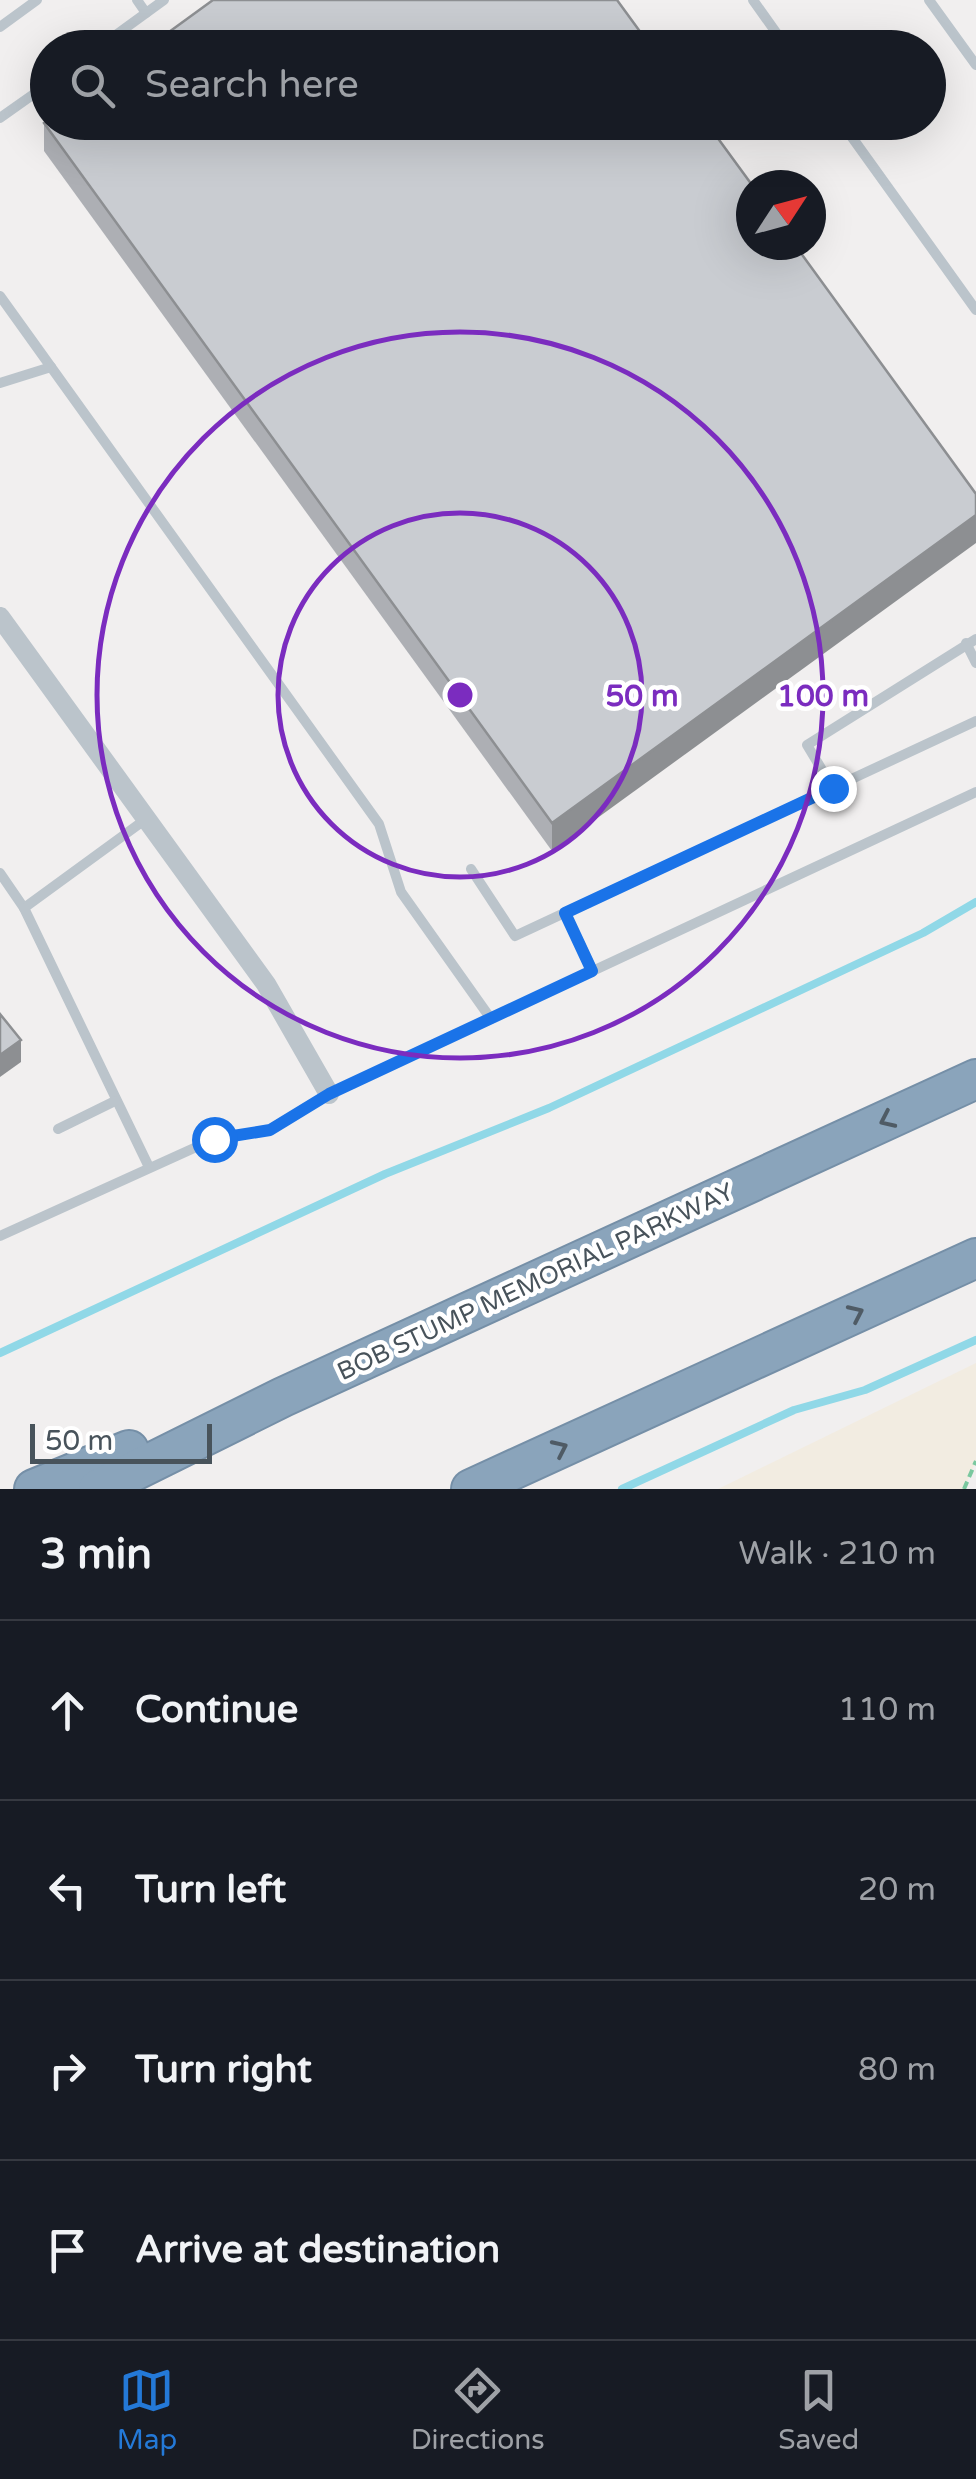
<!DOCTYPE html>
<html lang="en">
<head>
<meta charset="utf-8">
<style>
  :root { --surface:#171b24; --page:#20242c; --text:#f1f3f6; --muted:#9ea1a6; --line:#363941; --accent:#2479d7 }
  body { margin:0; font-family:"Varela Round",sans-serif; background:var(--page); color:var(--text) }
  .compass { position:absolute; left:736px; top:170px; width:90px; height:90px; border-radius:50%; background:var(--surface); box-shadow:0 10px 40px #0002; rotate:54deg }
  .scale { position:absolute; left:30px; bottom:25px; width:182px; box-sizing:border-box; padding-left:10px; border:5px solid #48535b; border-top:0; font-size:28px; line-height:35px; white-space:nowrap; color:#48535b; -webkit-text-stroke:8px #fff; paint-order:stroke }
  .stop { position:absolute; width:30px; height:30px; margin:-22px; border:8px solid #1a73e8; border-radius:50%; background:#fff }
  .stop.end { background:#1a73e8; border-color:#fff; box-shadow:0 2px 10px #0008 }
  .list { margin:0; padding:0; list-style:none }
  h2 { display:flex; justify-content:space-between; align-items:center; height:130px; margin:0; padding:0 40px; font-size:42px }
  h2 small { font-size:32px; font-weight:400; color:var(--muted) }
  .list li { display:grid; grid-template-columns:65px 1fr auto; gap:30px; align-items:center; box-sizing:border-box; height:180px; padding:0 40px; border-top:2px solid var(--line) }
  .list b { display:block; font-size:38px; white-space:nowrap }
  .list em { font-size:32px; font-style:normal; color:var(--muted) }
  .icon { flex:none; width:55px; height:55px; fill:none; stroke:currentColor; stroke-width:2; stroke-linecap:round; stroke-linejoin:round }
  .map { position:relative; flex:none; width:976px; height:1489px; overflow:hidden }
  .search { position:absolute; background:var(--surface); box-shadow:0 10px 40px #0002; left:30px; right:30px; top:30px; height:110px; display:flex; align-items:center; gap:25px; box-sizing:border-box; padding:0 35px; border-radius:55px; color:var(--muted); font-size:38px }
  .sheet { height:850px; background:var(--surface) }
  nav { display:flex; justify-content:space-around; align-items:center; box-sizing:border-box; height:140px; border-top:2px solid var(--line); background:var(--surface); font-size:28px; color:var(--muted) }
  nav a { display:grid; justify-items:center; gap:5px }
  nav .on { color:var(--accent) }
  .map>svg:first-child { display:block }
</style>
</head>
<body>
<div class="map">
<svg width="976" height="1489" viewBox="0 0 976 1489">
  <rect width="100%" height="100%" fill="#f1efef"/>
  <polygon fill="#f2ece1" points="976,1363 976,1461 964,1489 718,1489"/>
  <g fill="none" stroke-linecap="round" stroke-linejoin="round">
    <g stroke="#90d8e7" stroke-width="8">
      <polyline points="0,1353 385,1174 549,1108 923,933 976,902"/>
      <polyline points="622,1489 794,1410 865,1390 976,1340"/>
    </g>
    <g stroke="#758fa7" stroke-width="42">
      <g id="motorway">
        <polyline points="34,1489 129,1450"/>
        <polyline points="98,1489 283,1397 976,1079"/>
        <polyline points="471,1489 976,1258"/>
      </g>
    </g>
    <polyline stroke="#7ac89f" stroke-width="4" stroke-dasharray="8 5" stroke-linecap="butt" points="964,1489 976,1461"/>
    <g stroke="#bbc4cb" stroke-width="10">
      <polyline points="137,0 146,13"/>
      <polyline points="753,0 787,48"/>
      <polyline points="929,0 976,65"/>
      <polyline points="0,27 37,0"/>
      <polyline points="98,48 164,0"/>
      <polyline points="0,118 48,84"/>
      <polyline points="841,122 976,310"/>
      <polyline points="0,296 51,367"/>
      <polyline points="0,383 51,367 379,824 401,892 491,1019"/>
      <polyline points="966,643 976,663"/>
      <polyline points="833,788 807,745 976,639"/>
      <polyline points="471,869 515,936 976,721"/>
      <polyline points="0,873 24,908 146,819"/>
      <polyline points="24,908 148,1165"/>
      <polyline points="565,913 593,971"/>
      <polyline points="58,1129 115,1101"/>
      <polyline points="0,1236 214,1139 269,1130 329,1094 976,792"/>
    </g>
    <polyline stroke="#bbc4cb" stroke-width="20" points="0,617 266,984 329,1094"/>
    <use href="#motorway" stroke="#8aa4bb" stroke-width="38"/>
  </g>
  <polygon fill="#adafb4" points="44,123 976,494 552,851 44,151"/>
  <g fill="#8d8f92">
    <polygon points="976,515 976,543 552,851 552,823"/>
    <polygon points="21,1040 21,1062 0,1077 0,1055"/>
  </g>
  <g fill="#c9ccd1" stroke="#8d8f92" stroke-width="2.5">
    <polygon points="213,0 617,0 652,48 147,48"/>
    <polygon points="48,120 48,122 706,122 752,185 751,245 795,245 976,494 976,515 552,823 44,123"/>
    <polygon points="0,1014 21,1040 0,1055"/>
  </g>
  <defs><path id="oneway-chevron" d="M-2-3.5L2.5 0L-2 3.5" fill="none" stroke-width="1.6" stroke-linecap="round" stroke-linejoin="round" transform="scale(2.5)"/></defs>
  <g stroke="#4f5b65">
    <use href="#oneway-chevron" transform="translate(887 1120) rotate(155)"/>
    <use href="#oneway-chevron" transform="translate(856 1313) rotate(-25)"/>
    <use href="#oneway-chevron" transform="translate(560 1448) rotate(-25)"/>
  </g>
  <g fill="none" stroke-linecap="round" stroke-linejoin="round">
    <polyline stroke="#1a73e8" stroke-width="12" points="214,1139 270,1130 329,1094 592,971 565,913 833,788"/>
  </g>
  <g fill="none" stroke="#7b2cbf" stroke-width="5">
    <circle cx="460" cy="695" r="182"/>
    <circle cx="460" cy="695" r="363"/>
  </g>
  <g text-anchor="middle" stroke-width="9" stroke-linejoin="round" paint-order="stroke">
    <g font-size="25" fill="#48535b" stroke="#fff">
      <text transform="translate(535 1281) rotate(-25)" y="9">BOB STUMP MEMORIAL PARKWAY</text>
    </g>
  </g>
  <circle cx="460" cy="695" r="15" fill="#7b2cbf" stroke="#fff" stroke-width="5"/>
  <g font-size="30" text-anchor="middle" font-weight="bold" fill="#7b2cbf" stroke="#fff" stroke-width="9" stroke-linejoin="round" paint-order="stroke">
    <text x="642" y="706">50 m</text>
    <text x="823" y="706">100 m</text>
  </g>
</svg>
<svg class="compass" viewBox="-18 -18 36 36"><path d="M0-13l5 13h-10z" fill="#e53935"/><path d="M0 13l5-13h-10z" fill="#9ea1a6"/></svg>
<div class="scale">50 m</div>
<div class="stop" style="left:214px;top:1139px"></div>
<div class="stop end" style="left:833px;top:788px"></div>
<div class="search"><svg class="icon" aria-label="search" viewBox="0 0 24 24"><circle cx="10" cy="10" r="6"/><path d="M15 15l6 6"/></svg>Search here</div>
</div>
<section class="sheet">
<h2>3 min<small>Walk · 210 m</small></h2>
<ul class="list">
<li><svg class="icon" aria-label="ahead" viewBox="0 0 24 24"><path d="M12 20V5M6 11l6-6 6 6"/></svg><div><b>Continue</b></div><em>110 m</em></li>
<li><svg class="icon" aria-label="left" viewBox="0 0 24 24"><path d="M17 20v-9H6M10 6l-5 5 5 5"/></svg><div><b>Turn left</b></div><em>20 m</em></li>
<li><svg class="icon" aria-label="right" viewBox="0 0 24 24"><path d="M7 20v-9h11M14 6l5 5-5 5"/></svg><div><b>Turn right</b></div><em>80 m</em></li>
<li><svg class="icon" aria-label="arrive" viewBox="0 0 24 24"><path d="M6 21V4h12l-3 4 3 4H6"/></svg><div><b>Arrive at destination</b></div></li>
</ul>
</section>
<nav>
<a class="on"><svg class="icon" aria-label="map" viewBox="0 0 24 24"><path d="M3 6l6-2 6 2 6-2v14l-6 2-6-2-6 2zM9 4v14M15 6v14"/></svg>Map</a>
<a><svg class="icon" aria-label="directions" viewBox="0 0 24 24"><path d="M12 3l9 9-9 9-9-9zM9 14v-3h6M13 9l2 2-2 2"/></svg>Directions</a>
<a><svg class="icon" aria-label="saved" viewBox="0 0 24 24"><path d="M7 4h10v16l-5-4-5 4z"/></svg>Saved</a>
</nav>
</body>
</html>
